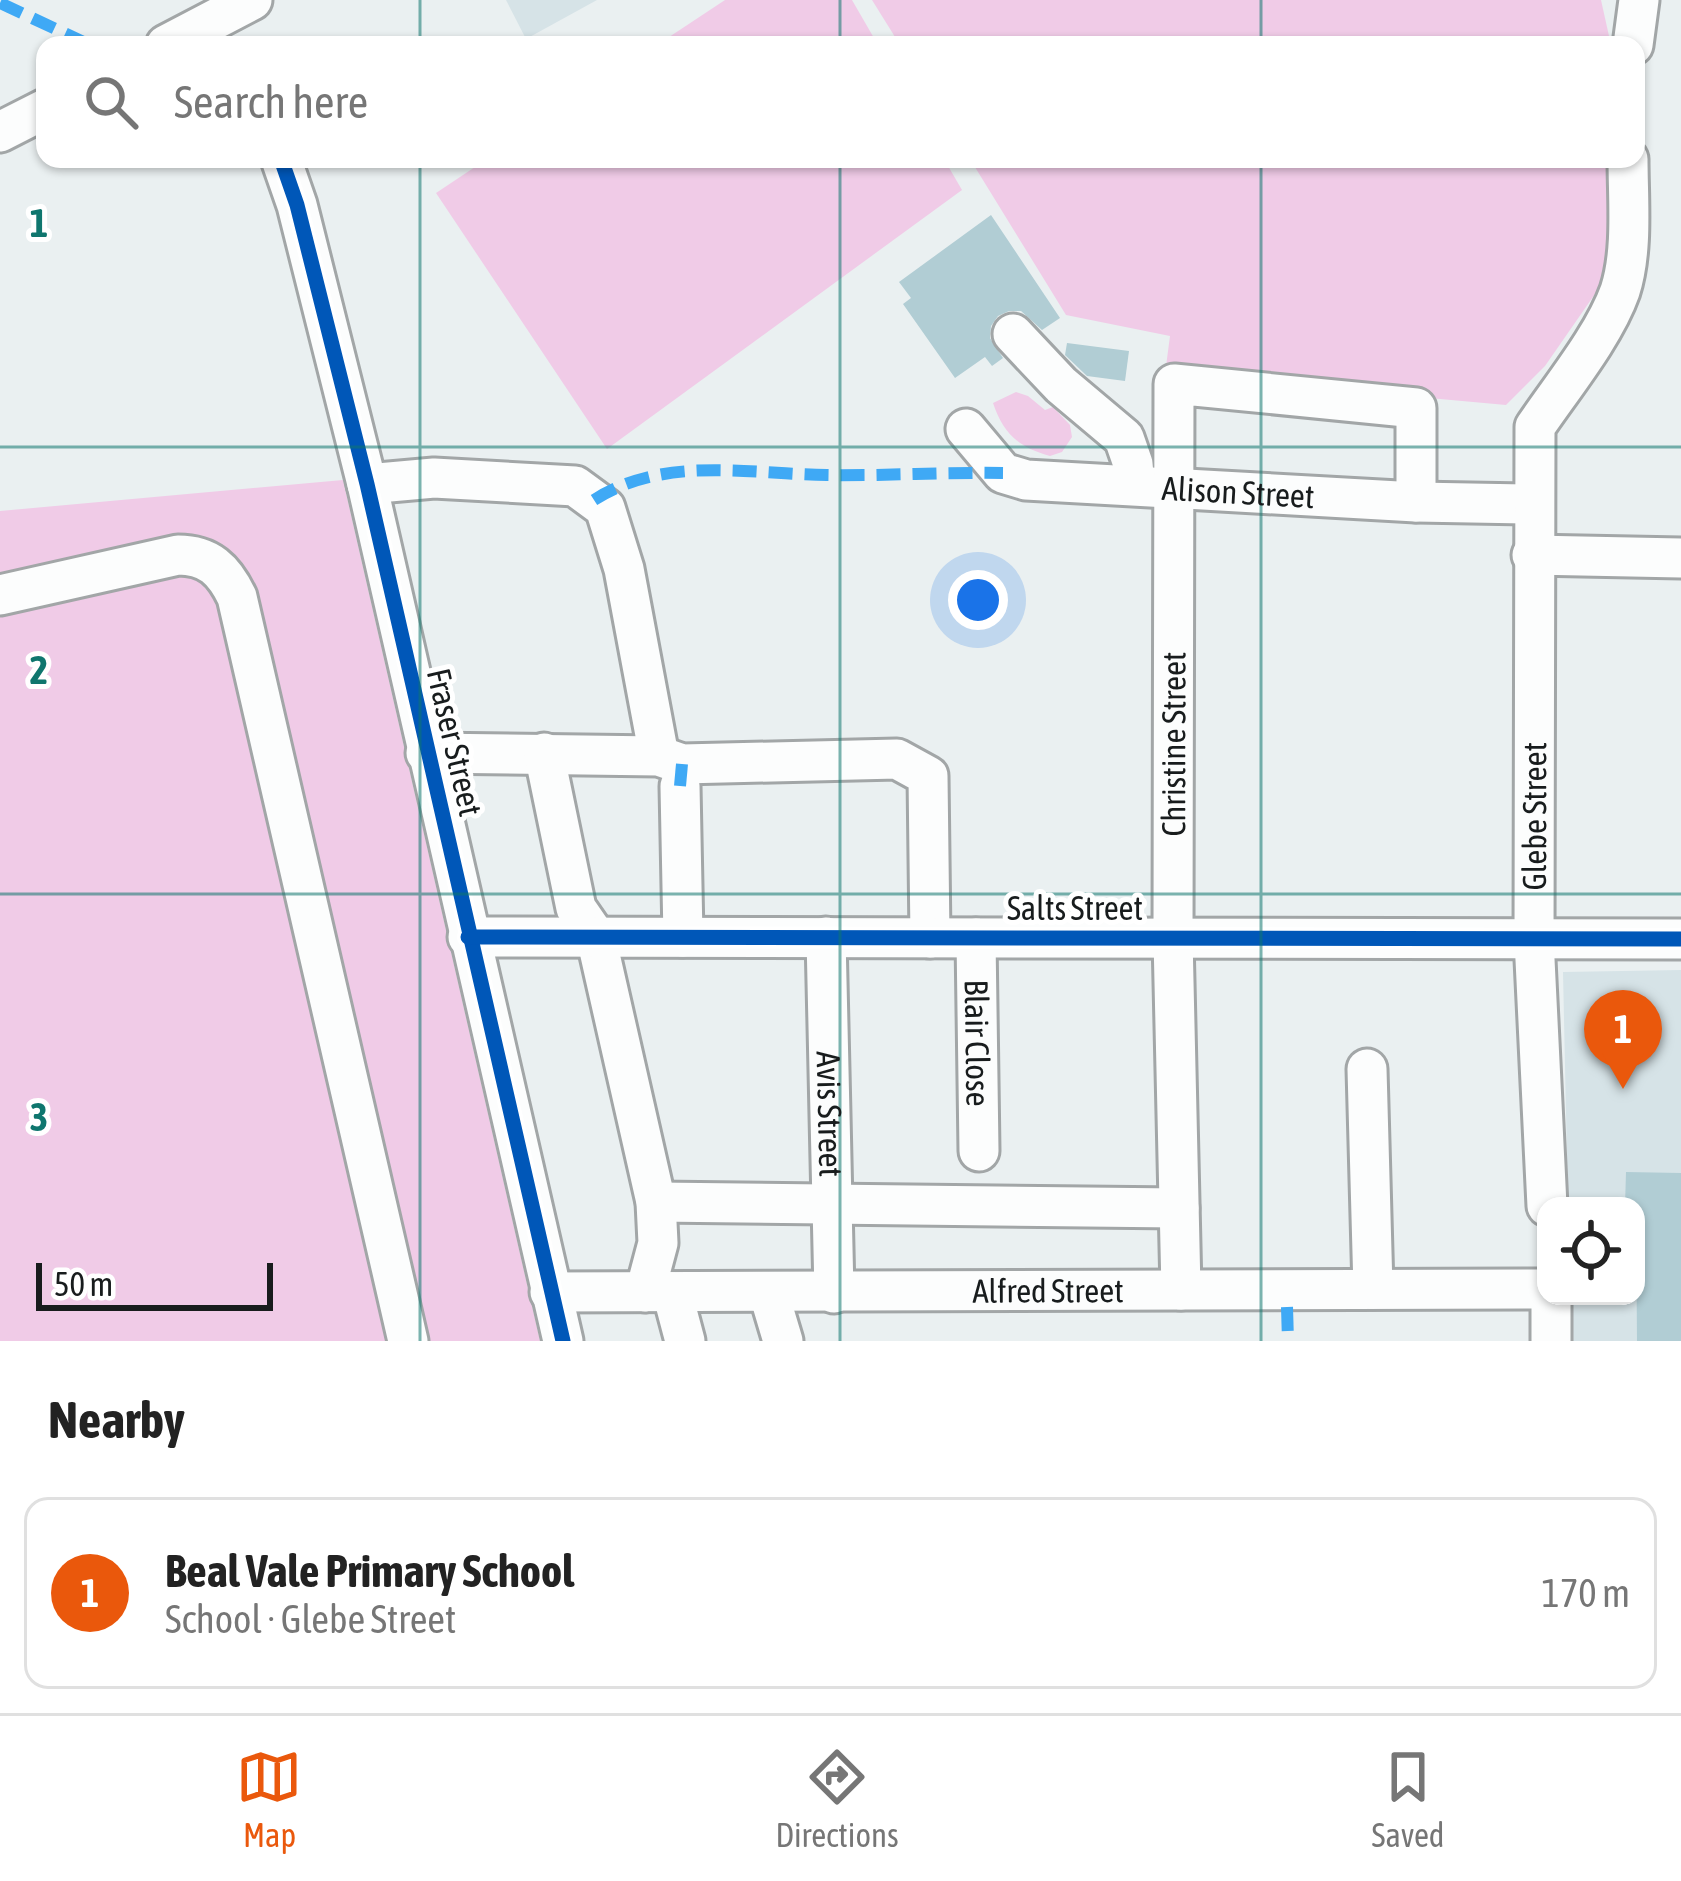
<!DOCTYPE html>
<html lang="en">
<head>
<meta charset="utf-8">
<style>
  :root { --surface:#fff; --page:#f6f6f6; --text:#222; --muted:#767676; --line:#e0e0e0; --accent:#ea580c }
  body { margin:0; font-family:"Asap Condensed",sans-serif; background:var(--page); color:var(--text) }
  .controls { position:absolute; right:36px; bottom:36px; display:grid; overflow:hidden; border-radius:24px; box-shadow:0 3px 9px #0004 }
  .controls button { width:108px; height:108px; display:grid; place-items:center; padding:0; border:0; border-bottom:3px solid var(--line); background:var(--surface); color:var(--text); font:60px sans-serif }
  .scale { position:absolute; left:36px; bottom:30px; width:237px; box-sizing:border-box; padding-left:12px; border:6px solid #181c1d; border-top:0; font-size:33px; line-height:42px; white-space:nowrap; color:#181c1d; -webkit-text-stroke:9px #fff; paint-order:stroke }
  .you { position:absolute; left:978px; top:600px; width:42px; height:42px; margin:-30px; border:9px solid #fff; border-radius:50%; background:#1a73e8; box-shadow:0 0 0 18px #1a73e833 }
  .badge { display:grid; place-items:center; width:78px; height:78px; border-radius:50%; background:var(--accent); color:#fff; font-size:39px; font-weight:700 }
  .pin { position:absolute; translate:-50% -99px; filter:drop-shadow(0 3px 6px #0008) }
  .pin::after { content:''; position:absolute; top:63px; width:42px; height:36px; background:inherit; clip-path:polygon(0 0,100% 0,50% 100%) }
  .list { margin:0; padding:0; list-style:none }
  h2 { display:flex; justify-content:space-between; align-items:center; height:156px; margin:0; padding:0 48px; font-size:51px }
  h2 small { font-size:39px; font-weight:400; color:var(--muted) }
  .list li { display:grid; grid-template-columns:78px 1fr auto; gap:36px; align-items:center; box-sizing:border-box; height:192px; margin:0 24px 24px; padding:0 24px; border:3px solid var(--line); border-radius:24px }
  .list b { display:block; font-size:45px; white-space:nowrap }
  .list p { margin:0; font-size:39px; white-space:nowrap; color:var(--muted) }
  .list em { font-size:39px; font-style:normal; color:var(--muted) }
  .icon { flex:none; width:66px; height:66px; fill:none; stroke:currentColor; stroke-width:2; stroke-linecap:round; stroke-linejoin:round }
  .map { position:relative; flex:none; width:1681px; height:1341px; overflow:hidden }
  .search { position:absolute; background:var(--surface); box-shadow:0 3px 9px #0004; left:36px; right:36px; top:36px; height:132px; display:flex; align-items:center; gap:30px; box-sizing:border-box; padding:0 42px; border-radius:24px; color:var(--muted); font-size:45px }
  .sheet { height:372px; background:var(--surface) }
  nav { display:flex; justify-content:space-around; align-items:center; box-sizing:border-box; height:168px; border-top:3px solid var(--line); background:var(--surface); font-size:33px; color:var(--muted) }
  nav a { display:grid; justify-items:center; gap:6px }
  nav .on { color:var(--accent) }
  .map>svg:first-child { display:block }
</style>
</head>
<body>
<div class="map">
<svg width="1681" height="1341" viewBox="0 0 1681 1341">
  <rect width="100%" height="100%" fill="#eaf0f1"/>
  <g fill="#d6e3e7">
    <polygon points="506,0 597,0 526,39"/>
    <polygon points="1681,970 1681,1341 1571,1341 1570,1296 1636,1296 1636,1206 1568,1206 1563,972"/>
  </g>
  <g fill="#f0cbe7">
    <polygon points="725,0 852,0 878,45 657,45"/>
    <polygon points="872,0 1601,0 1611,45 900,45"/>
    <polygon points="487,159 944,159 962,190 607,449 436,193"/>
    <polygon points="970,159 1615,159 1613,268 1545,366 1506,405 1165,374 1170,336 1066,315"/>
    <path d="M1016 392 1028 396 1045 410 1053 407 1070 425 1072 437 1062 452 1050 456C1019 448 1003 433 993 403Z"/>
    <polygon points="343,480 540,1341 0,1341 0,511"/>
  </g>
  <g fill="#b1cdd4">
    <polygon points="991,215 1060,318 1042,330 1021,311 1009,311 998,316 991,326 990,338 1003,358 992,366 985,357 955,378 903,304 911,298 899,282"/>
    <polygon points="1067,343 1129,351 1125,381 1087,376 1065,355"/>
    <polygon points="1626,1172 1681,1173 1681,1341 1637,1341 1636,1206 1625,1206"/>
  </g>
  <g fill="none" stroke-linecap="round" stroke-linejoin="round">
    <g stroke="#a2a6a7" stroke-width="45">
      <g id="minor">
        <polyline points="166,45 252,0"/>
        <polyline points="1633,45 1639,0"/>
        <polyline points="0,132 45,109"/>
        <polyline points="281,159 297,205 367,484 563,1341"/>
        <polyline points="1013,334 1061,385 1124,438 1133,464 1135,485"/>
        <path id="s1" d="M966 429 1003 473 1026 480 1416 502 1533 504"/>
        <polyline points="367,484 434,478 575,486 605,508 624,569 659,756"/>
        <polyline points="1532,555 1681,558"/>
        <path d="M0 595 178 555C209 555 224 570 237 597L408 1341"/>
        <polyline points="426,753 659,756 682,764 897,759 928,776 930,938"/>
        <polyline points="544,753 576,908 596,937 656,1202 658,1243 645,1292"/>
        <polyline points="680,786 683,937"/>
        <polyline points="468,937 1681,939"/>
        <path id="s2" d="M826 937 834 1293"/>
        <path id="s3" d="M976 938 979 1151"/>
        <polyline points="1367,1069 1373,1289"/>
        <polyline points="656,1202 1179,1208"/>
        <path id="s4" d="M1547 1206 1534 939 1535 427C1562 387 1604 336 1620 291 1633 251 1628 200 1628 159"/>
        <path id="s5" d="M1181 1290 1173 938 1174 384 1416 408V502"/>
        <path id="s6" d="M550 1292 1546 1289"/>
        <polyline points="672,1292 685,1341"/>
        <polyline points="769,1294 783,1341"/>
        <polyline points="1551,1296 1551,1341"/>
      </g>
    </g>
    <use href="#minor" stroke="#fcfdfd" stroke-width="39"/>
    <g stroke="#3fa9f5" stroke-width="12" stroke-dasharray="24 12" stroke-linecap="butt">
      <polyline points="0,3 90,45"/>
      <path d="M594 500C665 455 747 474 827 475 886 476 944 472 1003 473"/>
      <polyline points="680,786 682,764"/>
      <polyline points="1287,1307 1288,1341"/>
    </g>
    <g stroke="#fff" stroke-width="22">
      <g id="cycleway">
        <polyline points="281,159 297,205 367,484 563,1341"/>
        <polyline points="468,937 1681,939"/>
      </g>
    </g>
    <use href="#cycleway" stroke="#0057b8" stroke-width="15"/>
  </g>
  <path fill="none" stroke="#0f766e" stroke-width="3" stroke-opacity="0.55" d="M420 0V45M840 0V45M1261 0V45M420 159V1341M840 159V1341M1261 159V1341M0 447H1681M0 894H1681"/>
  <g text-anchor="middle" stroke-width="10" stroke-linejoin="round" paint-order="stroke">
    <g font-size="33" fill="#181c1d" stroke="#fff">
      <text dy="12" stroke="none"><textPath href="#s1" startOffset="294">Alison Street</textPath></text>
      <text transform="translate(455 742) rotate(77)" y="12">Fraser Street</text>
      <text dy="12" stroke="none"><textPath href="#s5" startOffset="546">Christine Street</textPath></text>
      <text dy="12" stroke="none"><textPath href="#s4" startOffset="390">Glebe Street</textPath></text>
      <text x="1075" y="920">Salts Street</text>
      <text dy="12" stroke="none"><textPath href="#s3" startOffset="105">Blair Close</textPath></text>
      <text dy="12" stroke="none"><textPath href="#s2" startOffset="177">Avis Street</textPath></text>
      <text dy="12" stroke="none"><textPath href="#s6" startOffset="498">Alfred Street</textPath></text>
    </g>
  </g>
  <g font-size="39" text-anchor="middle" font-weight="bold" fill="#0f766e" stroke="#fff" stroke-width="10" stroke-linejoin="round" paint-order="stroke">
    <text x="39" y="237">1</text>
    <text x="39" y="684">2</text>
    <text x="39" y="1131">3</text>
  </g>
</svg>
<div class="controls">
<button><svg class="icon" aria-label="locate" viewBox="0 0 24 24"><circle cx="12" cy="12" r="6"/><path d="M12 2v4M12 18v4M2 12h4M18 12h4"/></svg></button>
</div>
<div class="scale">50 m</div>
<div class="you"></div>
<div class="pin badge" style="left:1623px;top:1089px">1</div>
<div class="search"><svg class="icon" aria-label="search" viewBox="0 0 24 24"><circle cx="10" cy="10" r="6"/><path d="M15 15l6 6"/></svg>Search here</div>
</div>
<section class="sheet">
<h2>Nearby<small></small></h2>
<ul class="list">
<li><span class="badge">1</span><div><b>Beal Vale Primary School</b><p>School · Glebe Street</p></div><em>170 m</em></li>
</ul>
</section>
<nav>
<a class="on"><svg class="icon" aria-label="map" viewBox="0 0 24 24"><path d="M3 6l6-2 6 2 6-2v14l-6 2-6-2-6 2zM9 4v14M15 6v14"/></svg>Map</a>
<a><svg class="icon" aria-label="directions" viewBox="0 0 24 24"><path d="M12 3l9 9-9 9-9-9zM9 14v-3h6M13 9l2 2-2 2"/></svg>Directions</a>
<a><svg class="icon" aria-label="saved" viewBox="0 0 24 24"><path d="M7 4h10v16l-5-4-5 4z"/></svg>Saved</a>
</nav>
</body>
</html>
